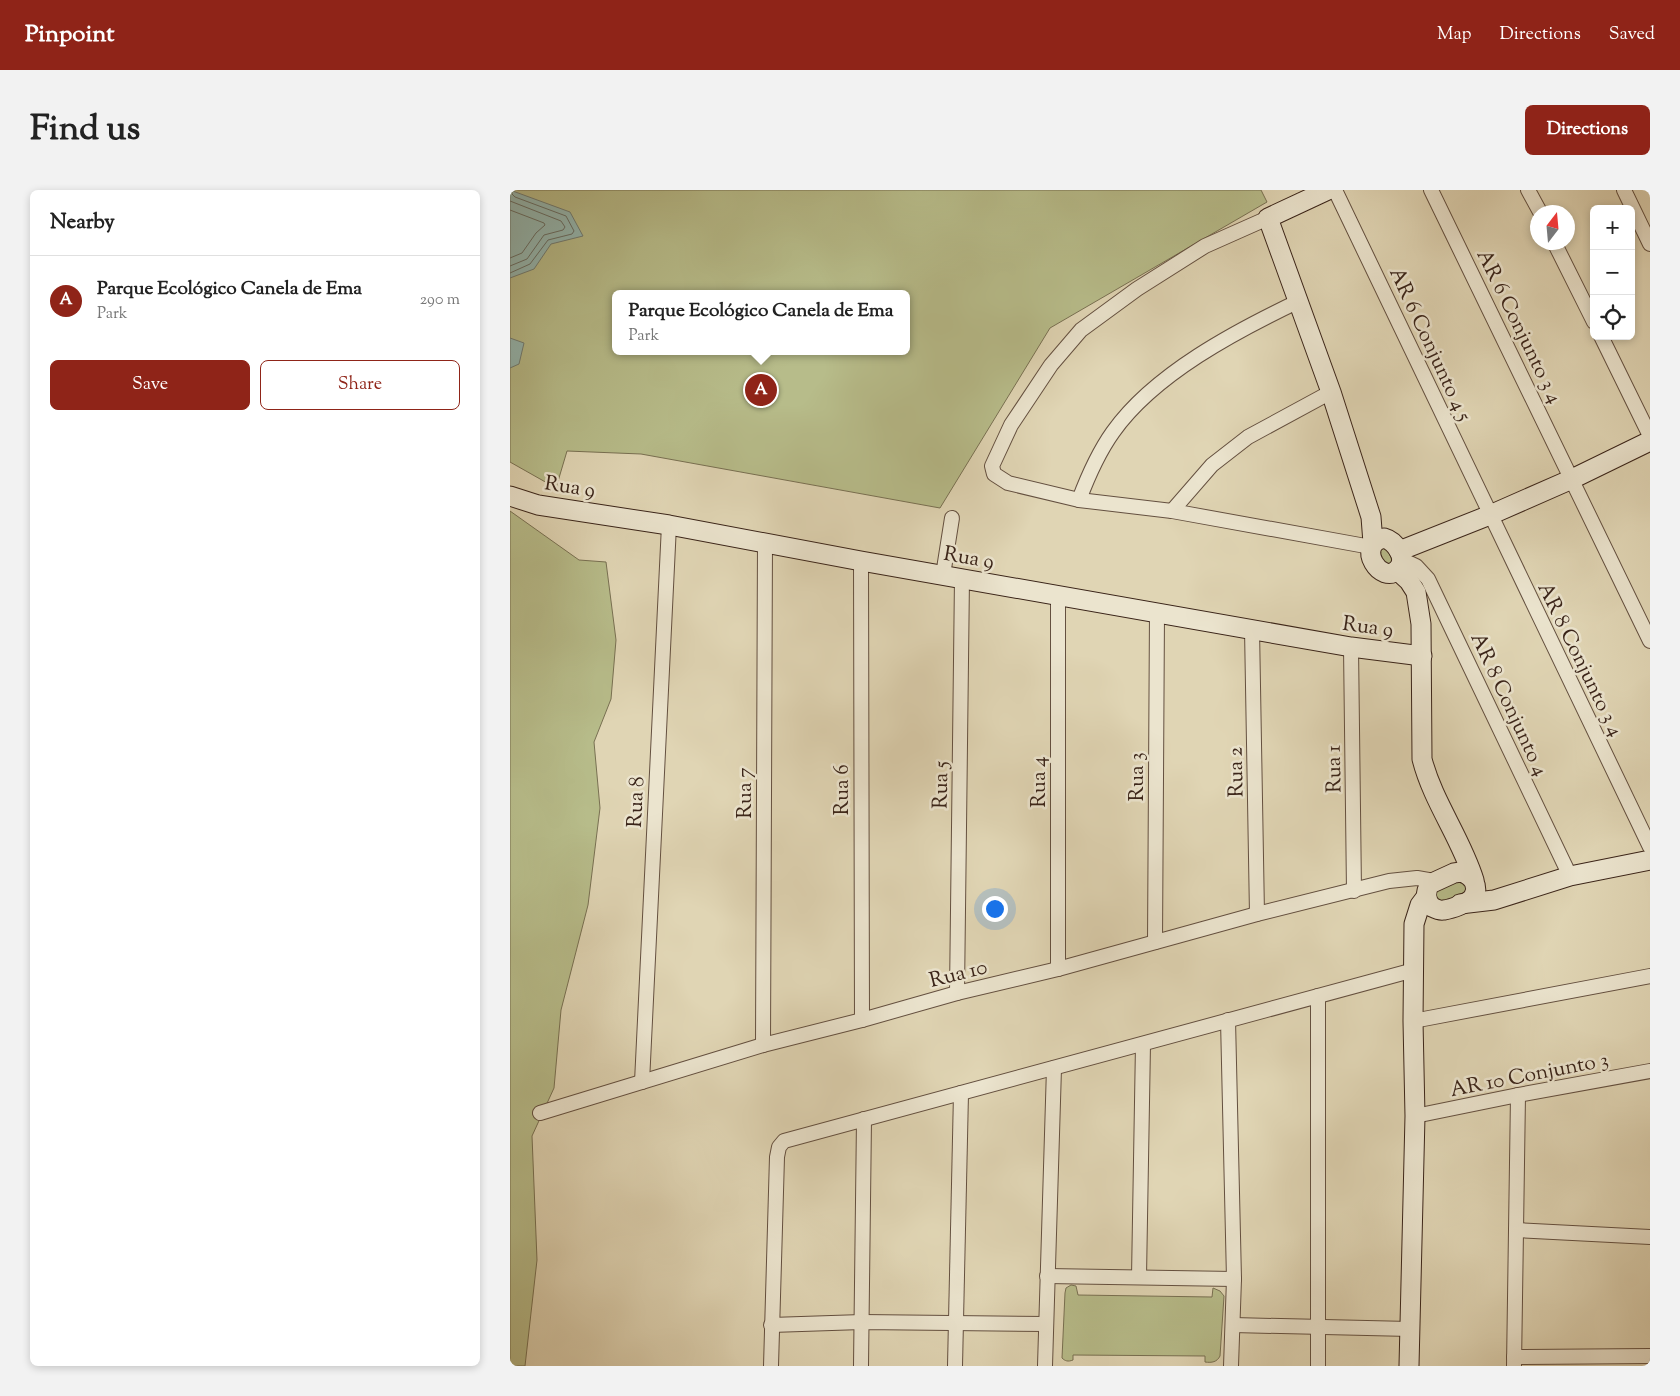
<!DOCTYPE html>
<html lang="en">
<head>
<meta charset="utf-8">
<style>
  :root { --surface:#fff; --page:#f2f2f2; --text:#222; --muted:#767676; --line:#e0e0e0; --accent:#8f2418 }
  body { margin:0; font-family:"Sorts Mill Goudy",serif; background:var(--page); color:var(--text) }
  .controls { position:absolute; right:15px; top:15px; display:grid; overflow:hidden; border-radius:8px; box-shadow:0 2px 8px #0003 }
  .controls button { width:45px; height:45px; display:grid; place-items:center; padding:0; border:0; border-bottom:1px solid var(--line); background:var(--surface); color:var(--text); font:25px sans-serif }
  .compass { position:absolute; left:1020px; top:15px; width:45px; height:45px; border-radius:50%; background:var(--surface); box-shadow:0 2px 8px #0003; rotate:16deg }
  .you { position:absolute; left:484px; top:718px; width:18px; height:18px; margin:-12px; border:4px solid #fff; border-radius:50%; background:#1a73e8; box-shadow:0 0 0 8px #1a73e833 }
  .badge { display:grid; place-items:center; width:32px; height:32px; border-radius:50%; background:var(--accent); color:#fff; font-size:16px; font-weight:700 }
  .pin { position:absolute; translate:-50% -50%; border:2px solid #fff; box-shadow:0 1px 5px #0006 }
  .popup { position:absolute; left:102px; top:100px; width:298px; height:65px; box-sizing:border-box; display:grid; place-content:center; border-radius:8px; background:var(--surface); filter:drop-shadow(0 1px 4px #0005); font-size:16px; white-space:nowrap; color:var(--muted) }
  .popup b { font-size:19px; color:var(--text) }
  .popup::after { content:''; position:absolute; left:50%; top:100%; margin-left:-10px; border:10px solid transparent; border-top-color:var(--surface) }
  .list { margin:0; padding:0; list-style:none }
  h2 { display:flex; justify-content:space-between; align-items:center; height:65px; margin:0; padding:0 20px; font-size:21px }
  h2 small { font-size:16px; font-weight:400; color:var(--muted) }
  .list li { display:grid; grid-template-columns:32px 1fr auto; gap:15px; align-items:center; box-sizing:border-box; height:90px; padding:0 20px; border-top:1px solid var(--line) }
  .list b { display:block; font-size:19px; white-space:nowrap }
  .list p { margin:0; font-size:16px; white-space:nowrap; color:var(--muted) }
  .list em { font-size:16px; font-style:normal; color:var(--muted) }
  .actions { display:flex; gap:10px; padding:15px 20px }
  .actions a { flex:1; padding:11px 0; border:1px solid var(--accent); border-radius:8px; text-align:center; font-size:18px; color:var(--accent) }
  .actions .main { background:var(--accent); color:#fff }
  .icon { flex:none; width:28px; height:28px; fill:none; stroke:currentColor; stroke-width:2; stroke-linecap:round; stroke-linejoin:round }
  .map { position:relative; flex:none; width:1140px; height:1176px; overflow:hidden; border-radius:8px }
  header { display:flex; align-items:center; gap:30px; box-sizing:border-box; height:70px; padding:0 25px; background:var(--accent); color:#fff }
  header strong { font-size:24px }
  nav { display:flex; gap:28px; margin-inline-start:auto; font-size:18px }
  .intro { display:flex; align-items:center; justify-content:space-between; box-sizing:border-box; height:120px; padding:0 30px }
  h1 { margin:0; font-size:35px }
  .button { padding:12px 22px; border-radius:8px; background:var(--accent); color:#fff; font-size:18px; font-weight:700 }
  main { display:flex; gap:30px; padding:0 30px }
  aside { flex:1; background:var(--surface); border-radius:8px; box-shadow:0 2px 8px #0003 }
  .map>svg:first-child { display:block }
</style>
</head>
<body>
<header>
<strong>Pinpoint</strong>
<nav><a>Map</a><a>Directions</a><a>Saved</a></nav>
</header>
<div class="intro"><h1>Find us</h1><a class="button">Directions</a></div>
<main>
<aside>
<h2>Nearby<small></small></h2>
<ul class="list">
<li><span class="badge">A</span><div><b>Parque Ecológico Canela de Ema</b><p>Park</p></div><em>290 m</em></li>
</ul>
<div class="actions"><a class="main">Save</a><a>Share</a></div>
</aside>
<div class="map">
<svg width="1140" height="1176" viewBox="0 0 1140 1176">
  <rect width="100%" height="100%" fill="#e0d5b4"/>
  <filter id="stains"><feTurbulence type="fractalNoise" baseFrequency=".004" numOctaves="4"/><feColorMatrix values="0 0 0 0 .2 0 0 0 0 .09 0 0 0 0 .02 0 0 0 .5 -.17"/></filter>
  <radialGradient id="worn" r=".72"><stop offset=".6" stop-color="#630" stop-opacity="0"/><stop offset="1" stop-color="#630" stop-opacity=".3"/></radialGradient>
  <g fill="#b7bc8a" stroke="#787052" fill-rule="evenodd">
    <path d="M0 0H751L757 12 540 138 430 318 131 264 57 261 46 298 0 272ZM106 104H396V161H106Z"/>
    <polygon points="0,321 69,370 96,372 106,450 101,509 84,552 90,618 78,715 51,820 44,898 22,946 27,1070 15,1176 0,1176"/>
    <polygon points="872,356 878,360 883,372 879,380 865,361"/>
    <path d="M944 685 958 697C952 707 940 712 928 712L921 697Z"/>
    <path d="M561 1095 566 1096 568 1105 702 1107 703 1098 710 1101 714 1106 710 1166C707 1172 702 1173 695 1172V1166L563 1165V1170C558 1172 555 1171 552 1168L555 1103 556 1098Z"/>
  </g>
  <g fill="#94b8b2" stroke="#707d75">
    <polygon points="0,0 60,22 73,46 41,54 24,79 0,88"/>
    <polygon points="0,148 14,153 9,174 0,178"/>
  </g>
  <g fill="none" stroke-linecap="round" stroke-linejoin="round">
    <g stroke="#676e66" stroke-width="1">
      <polyline points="0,11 51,31 55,37 53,40 34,45 17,69 0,76"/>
      <polyline points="0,20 34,33 35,35 26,43 12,63 0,68"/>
      <polyline points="0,83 20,74 38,50 62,44 64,41 56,26 5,7 2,4 2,0"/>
    </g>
    <g stroke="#645040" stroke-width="16">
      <g id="street">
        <polyline points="825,0 1140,657"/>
        <polyline points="921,0 1140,451"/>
        <polyline points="1018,0 1030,22"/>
        <polyline points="1114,0 1140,54"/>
        <polyline points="758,28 695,56 627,99 571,140 541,175 501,235 482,276 484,284 498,293 569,310 662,321 861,357"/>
        <polyline points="1044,52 1084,132"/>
        <polyline points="1091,146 1140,246"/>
        <path d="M569 310C578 286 588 263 603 242 644 184 726 141 789 111"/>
        <polyline points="662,321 702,275 738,247 821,202"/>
        <polyline points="891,369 906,376 918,389 1060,686"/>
        <polyline points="351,371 352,830"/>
        <polyline points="433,385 442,328"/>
        <polyline points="548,405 548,779"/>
        <polyline points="742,439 747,724"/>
        <polyline points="841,457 844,701"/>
        <polyline points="645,752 647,423"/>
        <polyline points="447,803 452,388"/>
        <polyline points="808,806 808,1176"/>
        <polyline points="718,830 724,1089 721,1176"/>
        <polyline points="903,831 1140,786"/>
        <polyline points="253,855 255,352"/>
        <polyline points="132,892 159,335"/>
        <polyline points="30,923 253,855 352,830 447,803 548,779 747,724 879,691 907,688 924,691"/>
        <polyline points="905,926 1008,905 1140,881"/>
        <polyline points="1006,1040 1140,1047"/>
        <polyline points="537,1086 724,1089"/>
        <polyline points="629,1087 633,854"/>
        <polyline points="261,1135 352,1132 536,1134"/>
        <polyline points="723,1135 900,1139"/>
        <polyline points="1004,1167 1140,1166"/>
        <polyline points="261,1176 267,967 269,957 274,951 904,780"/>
        <polyline points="351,1176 354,929"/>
        <polyline points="445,1176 451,903"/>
        <polyline points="535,1176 544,878"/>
        <polyline points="1004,1176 1008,905"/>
      </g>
    </g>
    <g stroke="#3a2419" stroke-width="21">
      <g id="secondary">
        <polyline points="818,0 758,28 821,202 861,327 863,353"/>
        <polyline points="0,306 28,315 159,335 351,371 841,457 912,466"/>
        <path d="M874 348C885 351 898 368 888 379 872 397 844 355 874 348Z"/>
        <polyline points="889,361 980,325 1062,289 1140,251"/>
        <path d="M887 380 899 391 906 402 911 434 912 569C923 612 951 648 964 690"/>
        <path d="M951 682C962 685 970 696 963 707 959 713 941 719 934 720 929 721 926 719 922 717 915 710 915 702 920 694L944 683Z"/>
        <polyline points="950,714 984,710 1060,686 1140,670"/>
        <polyline points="899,1176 905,926 903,831 904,734 910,715 916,707"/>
      </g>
    </g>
    <use href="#street" stroke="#ebe4ce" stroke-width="14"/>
    <use href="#secondary" stroke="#ebe4ce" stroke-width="19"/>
  </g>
  <g text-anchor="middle" stroke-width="5" stroke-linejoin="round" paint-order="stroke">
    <g font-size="21" fill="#3a2419" stroke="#ebe4ce">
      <text transform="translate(1010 136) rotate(64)" y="7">AR 6 Conjunto 3 4</text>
      <text transform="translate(921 154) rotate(65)" y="7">AR 6 Conjunto 4 5</text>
      <text transform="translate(60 296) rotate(9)" y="7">Rua 9</text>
      <text transform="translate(459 367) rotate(10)" y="7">Rua 9</text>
      <text transform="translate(858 436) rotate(8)" y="7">Rua 9</text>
      <text transform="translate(1071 469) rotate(64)" y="7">AR 8 Conjunto 3 4</text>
      <text transform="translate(1000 514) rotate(65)" y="7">AR 8 Conjunto 4</text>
      <text transform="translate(823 579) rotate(-91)" y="7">Rua 1</text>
      <text transform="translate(725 582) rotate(-91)" y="7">Rua 2</text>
      <text transform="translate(626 587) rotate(-90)" y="7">Rua 3</text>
      <text transform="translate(528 592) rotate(-90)" y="7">Rua 4</text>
      <text transform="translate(430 595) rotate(-89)" y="7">Rua 5</text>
      <text transform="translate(331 600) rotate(-90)" y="7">Rua 6</text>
      <text transform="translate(234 603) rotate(-90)" y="7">Rua 7</text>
      <text transform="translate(125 612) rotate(-87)" y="7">Rua 8</text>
      <text transform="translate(448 783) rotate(-14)" y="7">Rua 10</text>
      <text transform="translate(1019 884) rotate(-11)" y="7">AR 10 Conjunto 3</text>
    </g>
  </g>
  <rect width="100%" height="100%" filter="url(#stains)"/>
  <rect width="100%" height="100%" fill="url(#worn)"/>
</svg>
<div class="controls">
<button>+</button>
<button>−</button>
<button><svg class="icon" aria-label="locate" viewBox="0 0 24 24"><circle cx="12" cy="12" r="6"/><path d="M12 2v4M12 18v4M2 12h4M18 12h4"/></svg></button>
</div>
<svg class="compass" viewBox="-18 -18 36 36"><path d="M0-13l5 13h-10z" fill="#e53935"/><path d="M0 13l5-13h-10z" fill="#767676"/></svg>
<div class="you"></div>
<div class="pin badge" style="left:251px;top:200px">A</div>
<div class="popup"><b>Parque Ecológico Canela de Ema</b>Park</div>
</div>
</main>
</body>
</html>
